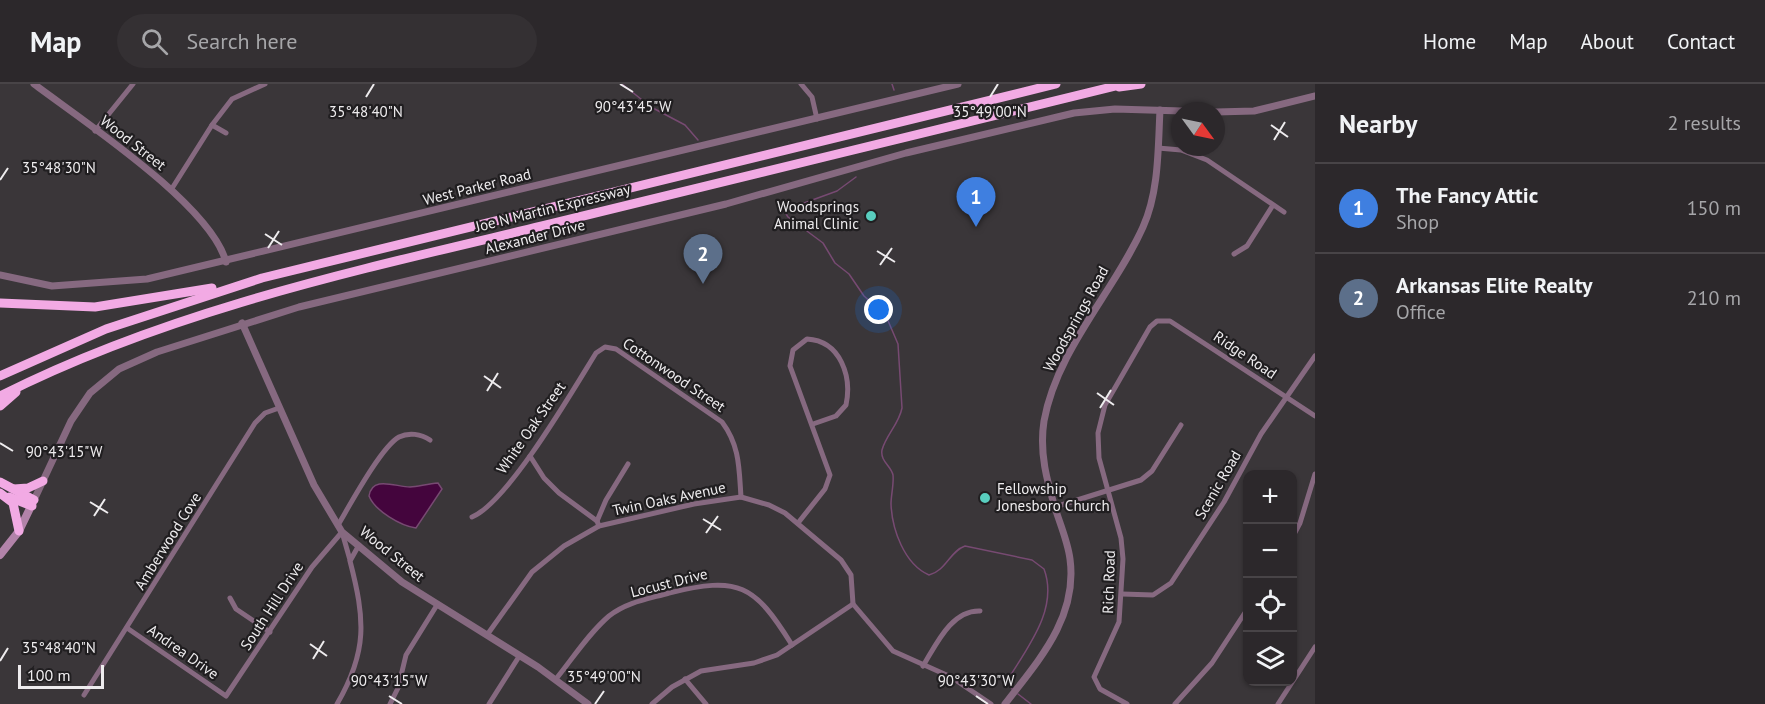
<!DOCTYPE html>
<html lang="en">
<head>
<meta charset="utf-8">
<style>
  :root { --surface:#2c282b; --page:#343033; --text:#f1f3f6; --muted:#a6a6a9; --line:#484447; --accent:#8bbbb9 }
  body { margin:0; font-family:"PT Sans",sans-serif; background:var(--page); color:var(--text) }
  .controls { position:absolute; right:18px; bottom:18px; display:grid; overflow:hidden; border-radius:12px; box-shadow:0 2px 4px #0004 }
  .controls button { width:54px; height:54px; display:grid; place-items:center; padding:0; border:0; border-bottom:2px solid var(--line); background:var(--surface); color:var(--text); font:30px sans-serif }
  .compass { position:absolute; left:1171px; top:18px; width:54px; height:54px; border-radius:50%; background:var(--surface); box-shadow:0 2px 4px #0004; rotate:123deg }
  .scale { position:absolute; left:18px; bottom:15px; width:86px; box-sizing:border-box; padding-left:6px; border:3px solid #eeecee; border-top:0; font-size:16px; line-height:21px; white-space:nowrap; color:#eeecee; -webkit-text-stroke:4px #201e20; paint-order:stroke }
  .you { position:absolute; left:879px; top:226px; width:21px; height:21px; margin:-15px; border:4px solid #fff; border-radius:50%; background:#1a73e8; box-shadow:0 0 0 9px #1a73e833 }
  .badge { display:grid; place-items:center; width:39px; height:39px; border-radius:50%; background:var(--accent); color:#fff; font-size:20px; font-weight:700 }
  .pin { position:absolute; translate:-50% -50px; filter:drop-shadow(0 2px 3px #0008) }
  .pin::after { content:''; position:absolute; top:32px; width:21px; height:18px; background:inherit; clip-path:polygon(0 0,100% 0,50% 100%) }
  .list { margin:0; padding:0; list-style:none }
  h2 { display:flex; justify-content:space-between; align-items:center; height:78px; margin:0; padding:0 24px; font-size:26px }
  h2 small { font-size:20px; font-weight:400; color:var(--muted) }
  .list li { display:grid; grid-template-columns:39px 1fr auto; gap:18px; align-items:center; box-sizing:border-box; height:90px; padding:0 24px; border-top:2px solid var(--line) }
  .list b { display:block; font-size:22px; white-space:nowrap }
  .list p { margin:0; font-size:20px; white-space:nowrap; color:var(--muted) }
  .list em { font-size:20px; font-style:normal; color:var(--muted) }
  .icon { flex:none; width:33px; height:33px; fill:none; stroke:currentColor; stroke-width:2; stroke-linecap:round; stroke-linejoin:round }
  .map { position:relative; flex:none; width:1315px; height:620px; overflow:hidden }
  header { display:flex; align-items:center; gap:36px; box-sizing:border-box; height:84px; padding:0 30px; background:var(--surface); border-bottom:2px solid var(--line) }
  header strong { font-size:28px }
  nav { display:flex; gap:33px; margin-inline-start:auto; font-size:21px }
  .search { width:420px; height:54px; background:var(--page); display:flex; align-items:center; gap:15px; box-sizing:border-box; padding:0 21px; border-radius:33px; color:var(--muted); font-size:22px }
  main { display:flex }
  aside { flex:1; background:var(--surface) }
  .map>svg:first-child { display:block }
</style>
</head>
<body>
<header>
<strong>Map</strong>
<div class="search"><svg class="icon" aria-label="search" viewBox="0 0 24 24"><circle cx="10" cy="10" r="6"/><path d="M15 15l6 6"/></svg>Search here</div>
<nav><a>Home</a><a>Map</a><a>About</a><a>Contact</a></nav>
</header>
<main>
<div class="map">
<svg width="1315" height="620" viewBox="0 0 1315 620">
  <rect width="100%" height="100%" fill="#3a3639"/>
  <path fill="#44053d" stroke="#774a72" stroke-width="1.5" d="M438 399 442 405 416 444C401 442 375 427 369 412 372 391 396 403 410 403 419 402 428 400 438 399Z"/>
  <g fill="none" stroke-linecap="round" stroke-linejoin="round">
    <g stroke="#774a72" stroke-width="1.5">
      <polyline points="622,0 651,23 685,41 698,56"/>
      <polyline points="892,0 894,6"/>
      <path d="M780 120 788 133 823 159 835 179 849 190 864 212 886 232 898 260 902 324C899 340 886 351 882 366 880 377 891 382 893 391 894 400 891 411 891 420 892 445 904 480 929 491 946 487 950 467 965 462L1032 476 1044 485C1059 525 1027 564 1007 597L1012 605"/>
      <polyline points="785,126 837,107 856,93"/>
      <polyline points="1018,610 1031,620"/>
    </g>
    <g stroke="#866980" stroke-width="5">
      <polyline points="801,0 812,13 817,35"/>
      <polyline points="212,41 232,15 265,0"/>
      <polyline points="95,47 133,0"/>
      <polyline points="1158,64 1181,66 1207,76 1284,128"/>
      <polyline points="171,106 212,41 226,49"/>
      <polyline points="1234,170 1247,162 1273,121"/>
      <polyline points="530,372 544,394 559,409 597,437 599,442"/>
      <polyline points="1055,423 1141,396 1152,387 1181,341"/>
      <path d="M472 433C508 418 573 306 596 269L605 263 616 265 722 338C740 362 739 385 741 413"/>
      <polyline points="597,437 606,416 628,380"/>
      <path d="M798 439 825 405 830 391 790 282 793 266 807 255C841 257 852 293 846 321L836 332 813 340"/>
      <path d="M338 441C350 421 381 363 399 353 409 348 421 350 430 356"/>
      <polyline points="342,448 350,476"/>
      <polyline points="1292,454 1300,439 1315,390"/>
      <polyline points="1122,510 1153,511 1171,499 1224,418 1261,350 1315,272"/>
      <polyline points="230,514 236,525 270,548"/>
      <polyline points="127,544 226,612 312,483 342,448"/>
      <polyline points="487,551 532,488 564,462 599,442 694,420 741,413 769,421 785,429 841,476 851,491 853,520 893,567 951,593 991,620"/>
      <path d="M923 582C936 561 951 526 980 527"/>
      <path d="M556 595C573 574 589 549 609 532 627 518 648 515 669 509 739 492 754 500 792 561"/>
      <polyline points="685,595 706,620"/>
      <polyline points="84,611 255,339 265,329 279,324"/>
      <path d="M337 620C368 567 365 535 350 477L359 461"/>
      <polyline points="390,620 398,604 406,571 437,521"/>
      <polyline points="489,620 520,571"/>
      <polyline points="652,620 672,603 701,587 754,579 777,571 853,520"/>
      <polyline points="1127,620 1100,605 1094,593 1119,538 1123,475 1121,454 1099,374 1098,349 1105,321 1150,243 1157,237 1170,237 1315,332"/>
      <polyline points="1175,620 1212,579 1248,524"/>
      <polyline points="1278,620 1315,563"/>
    </g>
    <g stroke="#866980" stroke-width="7">
      <path d="M34 0C83 37 211 121 226 178"/>
      <polyline points="1216,28 1254,27 1315,12"/>
      <polyline points="0,191 52,202 147,195 958,0"/>
      <polyline points="242,239 314,401 342,448 402,498 538,583 588,620"/>
      <polyline points="34,416 71,337 90,309 119,285 157,268 299,223 726,120 906,69 1074,29 1115,25 1182,27"/>
      <path d="M1005 620C1038 577 1078 534 1070 475 1068 459 1061 442 1056 427 1047 397 1039 369 1044 337 1057 265 1114 208 1143 143 1159 108 1158 64 1160 26"/>
    </g>
    <polyline stroke="#b283a9" stroke-width="8" points="0,471 19,447 34,416"/>
    <g stroke="#f2aae4" stroke-width="9">
      <polyline points="1119,3 1141,0"/>
      <polyline points="0,219 95,223 212,204"/>
      <polyline points="0,292 106,245 262,194 1056,0"/>
      <path d="M0 312C170 226 358 186 542 142 736 95 930 47 1124 0"/>
      <polyline points="0,322 16,308"/>
      <polyline points="0,398 34,416"/>
      <polyline points="14,405 28,404 43,397"/>
      <polyline points="0,409 13,419 19,447"/>
      <polyline points="9,413 32,422"/>
    </g>
  </g>
  <path fill="none" stroke="#eeecee" stroke-width="2" d="M620 0 633 8M366 13 374 0M990 13 998 0M1271 41 1288 53M1274 56 1285 38M0 96 8 84M265 150 282 161M268 164 279 147M877 167 895 178M880 181 892 164M484 292 501 304M487 307 498 289M1097 309 1114 321M1100 324 1111 306M0 359 13 367M90 418 108 429M94 432 105 415M703 435 721 446M706 449 718 432M310 560 327 572M313 575 324 557M0 577 8 564M389 612 402 620M976 612 988 620M595 620 604 607"/>
  <g fill="#59cebf" stroke="#201e20" stroke-width="2">
    <circle cx="871" cy="132" r="6"/>
    <circle cx="985" cy="414" r="6"/>
  </g>
  <g text-anchor="middle" stroke-width="4.5" stroke-linejoin="round" paint-order="stroke">
    <g font-size="15" fill="#eeecee" stroke="#201e20">
      <text transform="translate(133 59) rotate(38)" y="5">Wood Street</text>
      <text transform="translate(477 103) rotate(-14)" y="5">West Parker Road</text>
      <text transform="translate(553 124) rotate(-14)" y="5">Joe N Martin Expressway</text>
      <text transform="translate(535 153) rotate(-14)" y="5">Alexander Drive</text>
      <text transform="translate(1076 235) rotate(-61)" y="5">Woodsprings Road</text>
      <text transform="translate(1245 271) rotate(34)" y="5">Ridge Road</text>
      <text transform="translate(674 291) rotate(34)" y="5">Cottonwood Street</text>
      <text transform="translate(531 344) rotate(-55)" y="5">White Oak Street</text>
      <text transform="translate(1218 401) rotate(-60)" y="5">Scenic Road</text>
      <text transform="translate(669 415) rotate(-12)" y="5">Twin Oaks Avenue</text>
      <text transform="translate(168 457) rotate(-58)" y="5">Amberwood Cove</text>
      <text transform="translate(392 470) rotate(39)" y="5">Wood Street</text>
      <text transform="translate(1109 498) rotate(-88)" y="5">Rich Road</text>
      <text transform="translate(669 499) rotate(-14)" y="5">Locust Drive</text>
      <text transform="translate(272 522) rotate(-57)" y="5">South Hill Drive</text>
      <text transform="translate(183 568) rotate(35)" y="5">Andrea Drive</text>
    </g>
    <g font-size="15" fill="#eeecee" stroke="#201e20" text-anchor="end">
      <text x="859" y="128">Woodsprings<tspan x="859" dy="17">Animal Clinic</tspan></text>
      <text x="997" y="410" text-anchor="start">Fellowship<tspan x="997" dy="17">Jonesboro Church</tspan></text>
    </g>
  </g>
  <g font-size="15" text-anchor="middle" fill="#eeecee" stroke="#201e20" stroke-width="4.5" stroke-linejoin="round" paint-order="stroke">
    <text x="633" y="28">90°43'45"W</text>
    <text x="990" y="33">35°49'00"N</text>
    <text x="366" y="33">35°48'40"N</text>
    <text x="59" y="89">35°48'30"N</text>
    <text x="64" y="373">90°43'15"W</text>
    <text x="59" y="569">35°48'40"N</text>
    <text x="604" y="598">35°49'00"N</text>
    <text x="389" y="602">90°43'15"W</text>
    <text x="976" y="602">90°43'30"W</text>
  </g>
</svg>
<div class="controls">
<button>+</button>
<button>−</button>
<button><svg class="icon" aria-label="locate" viewBox="0 0 24 24"><circle cx="12" cy="12" r="6"/><path d="M12 2v4M12 18v4M2 12h4M18 12h4"/></svg></button>
<button><svg class="icon" aria-label="layers" viewBox="0 0 24 24"><path d="M12 4l9 5-9 5-9-5zM3 14l9 5 9-5"/></svg></button>
</div>
<svg class="compass" viewBox="-18 -18 36 36"><path d="M0-13l5 13h-10z" fill="#e53935"/><path d="M0 13l5-13h-10z" fill="#a6a6a9"/></svg>
<div class="scale">100 m</div>
<div class="you"></div>
<div class="pin badge" style="left:976px;top:143px;background:#3f7fe0">1</div>
<div class="pin badge" style="left:703px;top:200px;background:#5c6f8a">2</div>
</div>
<aside>
<h2>Nearby<small>2 results</small></h2>
<ul class="list">
<li><span class="badge" style="background:#3f7fe0">1</span><div><b>The Fancy Attic</b><p>Shop</p></div><em>150 m</em></li>
<li><span class="badge" style="background:#5c6f8a">2</span><div><b>Arkansas Elite Realty</b><p>Office</p></div><em>210 m</em></li>
</ul>
</aside>
</main>
</body>
</html>
